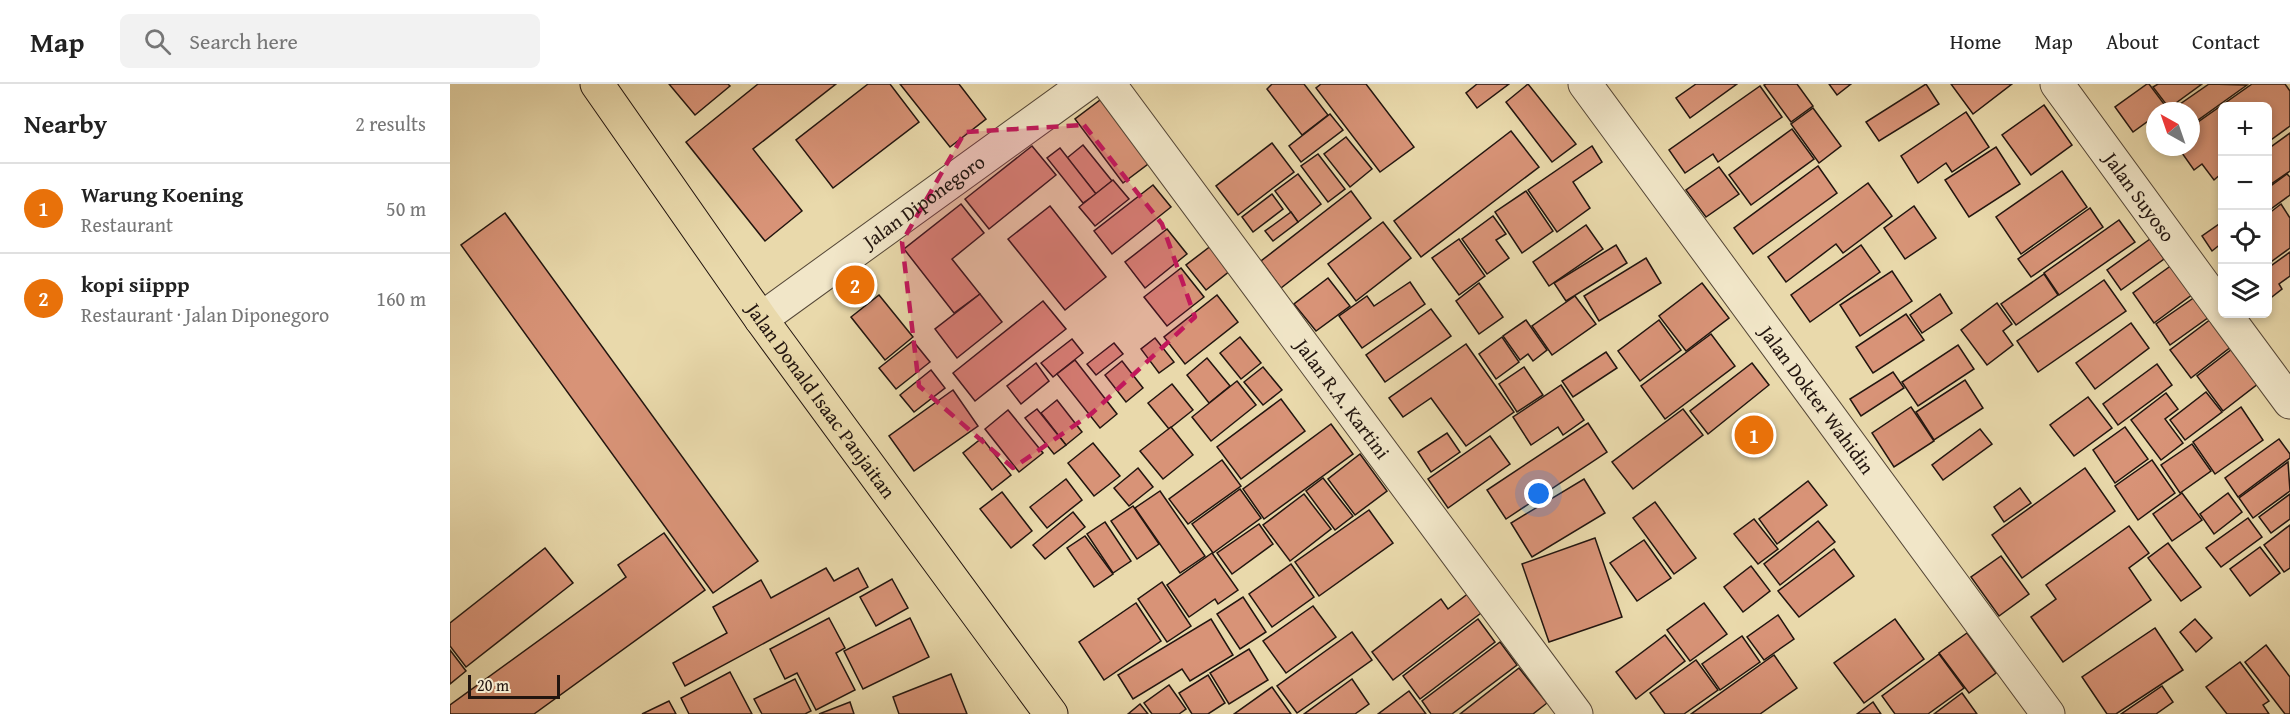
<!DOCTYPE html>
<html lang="en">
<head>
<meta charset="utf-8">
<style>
  :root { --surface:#fff; --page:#f2f2f2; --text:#222; --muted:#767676; --line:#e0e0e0; --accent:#7c3aed }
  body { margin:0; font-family:"Gentium Book Plus",serif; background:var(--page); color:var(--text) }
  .controls { position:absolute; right:18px; top:18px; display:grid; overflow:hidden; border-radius:9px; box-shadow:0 3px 9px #0003 }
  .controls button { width:54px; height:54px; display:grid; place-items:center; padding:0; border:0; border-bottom:2px solid var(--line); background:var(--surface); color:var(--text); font:30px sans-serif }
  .compass { position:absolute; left:1696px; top:18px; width:54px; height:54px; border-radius:50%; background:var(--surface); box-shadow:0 3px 9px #0003; rotate:320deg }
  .scale { position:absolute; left:18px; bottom:15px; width:92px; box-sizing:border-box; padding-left:6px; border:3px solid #22150f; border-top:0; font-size:16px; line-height:21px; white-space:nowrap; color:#22150f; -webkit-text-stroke:4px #f1e6c8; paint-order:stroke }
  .you { position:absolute; left:1089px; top:410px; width:21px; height:21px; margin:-15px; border:4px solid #fff; border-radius:50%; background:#1a73e8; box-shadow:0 0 0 9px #1a73e833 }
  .badge { display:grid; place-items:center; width:39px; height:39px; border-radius:50%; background:var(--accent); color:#fff; font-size:20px; font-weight:700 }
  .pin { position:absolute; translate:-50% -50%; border:3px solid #fff; box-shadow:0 2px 6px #0006 }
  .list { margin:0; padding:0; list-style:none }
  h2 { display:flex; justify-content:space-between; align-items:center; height:78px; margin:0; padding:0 24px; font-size:26px }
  h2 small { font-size:20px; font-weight:400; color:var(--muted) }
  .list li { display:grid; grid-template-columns:39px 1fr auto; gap:18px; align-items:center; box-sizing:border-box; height:90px; padding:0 24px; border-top:2px solid var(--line) }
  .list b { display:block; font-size:22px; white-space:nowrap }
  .list p { margin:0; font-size:20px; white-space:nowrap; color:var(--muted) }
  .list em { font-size:20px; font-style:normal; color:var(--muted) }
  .icon { flex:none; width:33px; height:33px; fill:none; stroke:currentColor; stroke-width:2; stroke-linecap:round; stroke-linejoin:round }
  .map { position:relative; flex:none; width:1840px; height:630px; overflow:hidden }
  header { display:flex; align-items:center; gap:36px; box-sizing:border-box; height:84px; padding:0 30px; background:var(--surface); border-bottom:2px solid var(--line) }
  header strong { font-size:28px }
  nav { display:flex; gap:33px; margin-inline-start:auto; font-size:21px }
  .search { width:420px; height:54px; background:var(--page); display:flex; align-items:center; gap:15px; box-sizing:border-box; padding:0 21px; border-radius:9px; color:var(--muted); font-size:22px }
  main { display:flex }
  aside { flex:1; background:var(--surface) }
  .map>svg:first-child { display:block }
</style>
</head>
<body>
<header>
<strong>Map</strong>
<div class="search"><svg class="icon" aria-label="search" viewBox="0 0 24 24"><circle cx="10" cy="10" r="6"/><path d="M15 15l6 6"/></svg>Search here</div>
<nav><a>Home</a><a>Map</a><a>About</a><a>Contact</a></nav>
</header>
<main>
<aside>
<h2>Nearby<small>2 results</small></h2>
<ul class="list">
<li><span class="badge" style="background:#e8710a">1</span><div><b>Warung Koening</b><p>Restaurant</p></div><em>50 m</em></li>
<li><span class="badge" style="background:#e8710a">2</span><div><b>kopi siippp</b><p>Restaurant · Jalan Diponegoro</p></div><em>160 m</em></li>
</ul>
</aside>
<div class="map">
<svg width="1840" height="630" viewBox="0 0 1840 630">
  <rect width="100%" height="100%" fill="#e9d9ab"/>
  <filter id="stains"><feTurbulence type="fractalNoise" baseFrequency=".00333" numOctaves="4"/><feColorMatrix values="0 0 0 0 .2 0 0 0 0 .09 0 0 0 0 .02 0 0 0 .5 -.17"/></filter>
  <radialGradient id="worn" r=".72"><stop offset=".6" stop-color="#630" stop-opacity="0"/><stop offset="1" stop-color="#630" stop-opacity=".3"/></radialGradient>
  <g fill="#d89377" stroke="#22150f" stroke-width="1.5">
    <polygon points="219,0 278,0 280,2 245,31"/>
    <polygon points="308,0 386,0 303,65 352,127 315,157 236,58"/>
    <polygon points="418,0 440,0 469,38 383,104 346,56"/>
    <polygon points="450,0 509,0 536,35 500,63"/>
    <polygon points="822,0 854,0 878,31 852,51 817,5"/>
    <polygon points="871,0 916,0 964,63 930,88 866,4"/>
    <polygon points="1027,0 1059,0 1027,24 1016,9"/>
    <polygon points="1078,0 1126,60 1102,78 1056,18"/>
    <polygon points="1246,0 1287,0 1240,34 1226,14"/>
    <polygon points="1316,0 1347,0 1363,22 1341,38 1314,1"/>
    <polygon points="1379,0 1401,0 1387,11"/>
    <polygon points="1476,0 1489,20 1429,57 1416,38"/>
    <polygon points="1501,0 1562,0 1523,30"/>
    <polygon points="1697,0 1699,0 1717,24 1712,27 1705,27 1705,32 1683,48 1665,23"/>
    <polygon points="1708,0 1752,0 1719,24 1703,3"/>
    <polygon points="1759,0 1797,1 1741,41 1741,27 1720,27"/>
    <polygon points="1802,0 1835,0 1840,7 1840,42 1818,58 1818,22 1772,22 1772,89 1764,96 1752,80 1744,86 1732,69 1741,63 1741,43"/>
    <polygon points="1310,2 1332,33 1268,78 1263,70 1235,89 1219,66"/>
    <polygon points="662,7 710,71 673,99 625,35"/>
    <polygon points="1594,21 1622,61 1581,91 1552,51"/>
    <polygon points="1363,24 1391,62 1369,79 1341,40"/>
    <polygon points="1516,28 1539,63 1502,88 1496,79 1468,99 1451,72"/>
    <polygon points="880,30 893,46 851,78 839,62"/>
    <polygon points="1342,45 1364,75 1301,121 1279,91"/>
    <polygon points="1061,47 1089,83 971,173 944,137"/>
    <polygon points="1840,49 1840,87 1818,102 1818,65"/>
    <polygon points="896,53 922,85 900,103 874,70"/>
    <polygon points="822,59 844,88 788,131 766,102"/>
    <polygon points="633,61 662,97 646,110 617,74"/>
    <polygon points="582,62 606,91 539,145 515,115"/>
    <polygon points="1142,62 1152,78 1123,98 1140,124 1107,148 1078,106"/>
    <polygon points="1546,63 1570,100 1519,133 1495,96"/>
    <polygon points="610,64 646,110 633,119 597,74"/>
    <polygon points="868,70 895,105 878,118 851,82"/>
    <polygon points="1368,82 1387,109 1303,170 1284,144"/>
    <polygon points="1269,83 1289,110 1256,133 1236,106"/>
    <polygon points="1612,87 1637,123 1571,170 1546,133"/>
    <polygon points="848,90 871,120 848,138 825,107"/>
    <polygon points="1837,90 1840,93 1840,111 1818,127 1818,104"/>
    <polygon points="663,96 679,115 645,142 629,123"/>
    <polygon points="1418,99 1442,132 1393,169 1386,160 1336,198 1318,173"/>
    <polygon points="703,101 721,123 662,170 644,147"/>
    <polygon points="901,107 921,134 831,204 811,177"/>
    <polygon points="1076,107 1103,147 1072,169 1045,128"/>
    <polygon points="822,110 833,125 803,148 792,133"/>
    <polygon points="511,120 534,149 502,175 530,210 504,229 454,165"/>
    <polygon points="1831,120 1840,134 1840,164 1818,180 1818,130"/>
    <polygon points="600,122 656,193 615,226 558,155"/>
    <polygon points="1464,122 1486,154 1455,175 1434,144"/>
    <polygon points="1640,124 1653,143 1581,193 1568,175"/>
    <polygon points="841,128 848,138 823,157 815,147"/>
    <polygon points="55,129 308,477 263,509 11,161"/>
    <polygon points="1043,132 1056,150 1046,156 1059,174 1037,190 1012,155"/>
    <polygon points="1669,136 1685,158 1609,211 1594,189"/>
    <polygon points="933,138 961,174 906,217 878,180"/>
    <polygon points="1772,138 1772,159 1762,167 1752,152"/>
    <polygon points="1136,141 1153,165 1099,202 1083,178"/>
    <polygon points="717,145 737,170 695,204 675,178"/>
    <polygon points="1009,155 1035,192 1009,211 982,174"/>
    <polygon points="1700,155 1714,175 1671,206 1657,186"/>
    <polygon points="762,161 781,186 756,206 736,181"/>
    <polygon points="1166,161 1177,179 1116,217 1104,199"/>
    <polygon points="1411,161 1430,188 1360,238 1341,211"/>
    <polygon points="1840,168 1840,192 1829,200 1832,205 1818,216 1818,184"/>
    <polygon points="1196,174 1211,199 1149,237 1134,212"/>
    <polygon points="1722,181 1743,210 1704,239 1683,209"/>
    <polygon points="731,184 754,213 717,242 694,213"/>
    <polygon points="1442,187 1462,217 1410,252 1390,221"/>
    <polygon points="1594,190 1608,211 1566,241 1551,220"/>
    <polygon points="878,194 900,222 866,247 844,220"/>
    <polygon points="1654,196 1676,227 1588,288 1567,257"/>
    <polygon points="960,198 975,220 912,264 889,232 917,212 924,222"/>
    <polygon points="1029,199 1053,233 1029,250 1006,217"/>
    <polygon points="1252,199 1279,234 1236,267 1209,232"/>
    <polygon points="530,210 552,238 507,274 485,245"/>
    <polygon points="1490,210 1502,229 1472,249 1460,231"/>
    <polygon points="429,211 463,253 435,276 401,233"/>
    <polygon points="767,211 788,238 735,280 714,253"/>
    <polygon points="1125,212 1146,240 1102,271 1082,242"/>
    <polygon points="1745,213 1759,233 1720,261 1706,240"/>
    <polygon points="593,217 616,245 525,317 503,289"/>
    <polygon points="1547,219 1562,240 1553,247 1563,261 1537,281 1511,246"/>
    <polygon points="981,225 1001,252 935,298 916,271"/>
    <polygon points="1456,230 1474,256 1423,289 1406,263"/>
    <polygon points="1761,235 1782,262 1741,294 1720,266"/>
    <polygon points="1076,236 1097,266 1083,277 1078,270 1070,276 1053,252"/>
    <polygon points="1209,236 1231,266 1190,297 1168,267"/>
    <polygon points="1681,239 1699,264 1645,305 1626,279"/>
    <polygon points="1261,250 1285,282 1215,335 1191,302"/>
    <polygon points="790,253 811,279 791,295 770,269"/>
    <polygon points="1052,253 1069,278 1046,295 1029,270"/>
    <polygon points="705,254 724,278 709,289 691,265"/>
    <polygon points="622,255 633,269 603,293 591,279"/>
    <polygon points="463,257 480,278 446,305 429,284"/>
    <polygon points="664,259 673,270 646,291 637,280"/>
    <polygon points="1016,260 1064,328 1016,362 981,314 953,333 939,314"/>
    <polygon points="1508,261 1524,285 1468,322 1452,298"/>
    <polygon points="1782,265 1809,299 1773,327 1747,292"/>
    <polygon points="1156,268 1167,284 1123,313 1112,297"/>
    <polygon points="757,274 780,302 759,319 737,291"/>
    <polygon points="625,276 667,330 650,344 607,290"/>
    <polygon points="672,277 693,304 676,318 655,291"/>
    <polygon points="586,279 599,297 571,320 557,302"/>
    <polygon points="1302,279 1319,301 1258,350 1240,327"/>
    <polygon points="1707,280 1722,301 1668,341 1653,320"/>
    <polygon points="813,283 832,306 813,321 794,298"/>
    <polygon points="1074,283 1093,311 1067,328 1049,300"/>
    <polygon points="481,286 495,304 464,328 450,311"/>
    <polygon points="1443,288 1454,304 1411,332 1400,315"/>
    <polygon points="1515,296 1533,324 1484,356 1466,328"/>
    <polygon points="787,297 806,321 761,357 742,333"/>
    <polygon points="722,300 743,326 719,345 698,319"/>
    <polygon points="1111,301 1134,336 1113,351 1108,343 1081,361 1063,333"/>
    <polygon points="503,306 528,342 464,387 439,352"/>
    <polygon points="1756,308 1772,328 1735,356 1720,336"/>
    <polygon points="1716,309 1728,325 1715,335 1733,359 1711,376 1681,336"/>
    <polygon points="1638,313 1662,344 1624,372 1600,341"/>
    <polygon points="831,315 855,347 791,395 767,363"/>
    <polygon points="607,316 632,348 616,361 591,329"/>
    <polygon points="1461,323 1484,357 1444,383 1422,349"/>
    <polygon points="1791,323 1813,356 1765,390 1743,358"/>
    <polygon points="587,325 616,361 604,370 575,334"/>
    <polygon points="1233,325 1253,351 1183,405 1162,378"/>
    <polygon points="558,326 593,369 569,388 535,345"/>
    <polygon points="1138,339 1157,368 1056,435 1037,406"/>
    <polygon points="881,340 903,370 814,435 793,405"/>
    <polygon points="721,343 743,371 713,395 690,367"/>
    <polygon points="1675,343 1698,375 1665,399 1643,366"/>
    <polygon points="1530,345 1542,360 1493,396 1482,381"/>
    <polygon points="997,349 1010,368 981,388 968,368"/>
    <polygon points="1040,352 1060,380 998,424 978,395"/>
    <polygon points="532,354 561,391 542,406 513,369"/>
    <polygon points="1829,355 1840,370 1840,374 1788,413 1775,394"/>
    <polygon points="643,359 670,392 644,412 618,379"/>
    <polygon points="1742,360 1761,387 1730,409 1711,381"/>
    <polygon points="910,370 937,407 905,431 878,395"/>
    <polygon points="772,376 791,402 738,440 719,415"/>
    <polygon points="1702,376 1725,409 1688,436 1665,402"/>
    <polygon points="1838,378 1840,407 1803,434 1789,414"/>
    <polygon points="688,384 703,403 679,422 664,404"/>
    <polygon points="1635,384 1665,427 1572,494 1542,451"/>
    <polygon points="873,394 903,432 885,446 856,407"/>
    <polygon points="616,395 632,416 597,444 580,423"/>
    <polygon points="1134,395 1155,429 1082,473 1061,439"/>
    <polygon points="1358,397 1377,421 1327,460 1309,435"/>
    <polygon points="1570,404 1581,419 1554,438 1544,423"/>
    <polygon points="790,405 811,434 763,469 742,440"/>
    <polygon points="710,407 755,472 730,489 685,424"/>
    <polygon points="552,408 582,447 561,464 530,425"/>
    <polygon points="1732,409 1752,436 1722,457 1703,430"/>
    <polygon points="1778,409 1792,428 1764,450 1750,430"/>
    <polygon points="854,410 881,445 840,477 813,441"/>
    <polygon points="1840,410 1840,435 1821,449 1809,433"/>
    <polygon points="1205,418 1246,474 1224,490 1183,434"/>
    <polygon points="683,422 709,460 687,475 661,437"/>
    <polygon points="919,426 943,459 869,512 845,478"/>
    <polygon points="623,428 635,443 595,475 583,461"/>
    <polygon points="1798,434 1812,453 1771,483 1756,464"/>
    <polygon points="1304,435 1328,465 1308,480 1284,450"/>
    <polygon points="1368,437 1385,458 1330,501 1314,480"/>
    <polygon points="655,438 681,477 663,489 637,450"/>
    <polygon points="809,440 823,460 782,490 767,469"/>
    <polygon points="1840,441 1840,484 1834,488 1814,461"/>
    <polygon points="1679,442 1699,469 1679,484 1701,516 1613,578 1581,533 1606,515 1596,501"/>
    <polygon points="214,449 255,506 84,630 0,630 0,621 176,493 168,481"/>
    <polygon points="635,452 663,490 644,503 617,464"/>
    <polygon points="1145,454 1172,533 1099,558 1072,480"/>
    <polygon points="1194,456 1221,494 1187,517 1160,479"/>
    <polygon points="1718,459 1751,503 1731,517 1698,474"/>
    <polygon points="1810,463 1830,489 1800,512 1780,485"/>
    <polygon points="95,464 123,499 16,583 0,562 0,539"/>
    <polygon points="1384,465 1404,492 1349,533 1328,507"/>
    <polygon points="762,469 788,506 768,520 765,515 739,533 717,501"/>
    <polygon points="1551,472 1579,510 1549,532 1521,493"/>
    <polygon points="841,480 864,513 822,543 799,510"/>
    <polygon points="1301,482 1320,507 1293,528 1274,503"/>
    <polygon points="376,484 384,497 408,484 418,503 235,602 223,579 277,549 263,523 311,496 321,514"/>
    <polygon points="442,495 458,524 426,542 410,513"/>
    <polygon points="712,498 741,542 717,558 688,515"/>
    <polygon points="1024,505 1039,523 943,596 922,568 991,515 998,525"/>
    <polygon points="793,513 816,548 790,565 767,530"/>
    <polygon points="686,519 711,557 654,596 629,558"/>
    <polygon points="1254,519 1277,550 1240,577 1217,546"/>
    <polygon points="863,522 886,553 836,589 813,557"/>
    <polygon points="1328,531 1344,555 1314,576 1297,553"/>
    <polygon points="379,534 395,564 386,569 405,606 366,626 347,589 335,595 320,565"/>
    <polygon points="460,534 479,573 413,605 394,567"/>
    <polygon points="761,535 783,571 740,597 732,585 683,615 668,591"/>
    <polygon points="1028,535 1045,558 970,615 953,592"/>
    <polygon points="1445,535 1474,575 1414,619 1384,579"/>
    <polygon points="1745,535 1762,554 1746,568 1730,548"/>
    <polygon points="1705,544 1733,586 1666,630 1657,630 1632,593"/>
    <polygon points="902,548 922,576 847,629 827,602"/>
    <polygon points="1517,549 1546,589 1519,609 1489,569"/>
    <polygon points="1215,551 1235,577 1186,615 1166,588"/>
    <polygon points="1292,552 1310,578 1270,606 1252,580"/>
    <polygon points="1050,558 1067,581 1002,630 981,630 972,617"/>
    <polygon points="1816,561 1840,593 1840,630 1835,630 1795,578"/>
    <polygon points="799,565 818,596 779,620 760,589"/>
    <polygon points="0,566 16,587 0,600"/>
    <polygon points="1489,570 1514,604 1478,630 1445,630 1432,612"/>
    <polygon points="1324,571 1347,604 1310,630 1241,630"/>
    <polygon points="1246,576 1268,606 1234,630 1215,630 1200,609"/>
    <polygon points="1790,578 1819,617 1813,621 1819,630 1777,630 1756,603"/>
    <polygon points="1069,584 1097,619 1083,630 1010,630"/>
    <polygon points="280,588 302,630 239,630 231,614"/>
    <polygon points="501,590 517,630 449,630 443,613"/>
    <polygon points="758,591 775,619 758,630 742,630 729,609"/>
    <polygon points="345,595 361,627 355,630 312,630 304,615"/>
    <polygon points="902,595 919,620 905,630 854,630"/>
    <polygon points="719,601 736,625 729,630 702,630 694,619"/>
    <polygon points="1712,602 1723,618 1706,630 1671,630"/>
    <polygon points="822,603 841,630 784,630"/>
    <polygon points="959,607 976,630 928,630"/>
    <polygon points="1512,609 1527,630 1484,630"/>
    <polygon points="219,617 226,630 192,630"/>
    <polygon points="400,618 404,630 369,630"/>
    <polygon points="1423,618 1431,630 1407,630"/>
    <polygon points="690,620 698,630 678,630"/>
  </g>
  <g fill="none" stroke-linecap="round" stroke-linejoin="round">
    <g stroke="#544636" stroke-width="35">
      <g id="minor">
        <path id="s1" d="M659 0 1126 630"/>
        <path id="s2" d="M1135 0 1598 630"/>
        <path id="s3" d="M1607 0 1772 226"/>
        <polyline points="1775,230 1840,318"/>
        <path id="s4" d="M311 235 636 0"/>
      </g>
    </g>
    <g stroke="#22150f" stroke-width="35">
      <g id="major">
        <path id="s5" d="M147 0 311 235 601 630"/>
      </g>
    </g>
    <use href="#minor" stroke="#f1e6c8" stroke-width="33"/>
    <use href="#major" stroke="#e9d9ab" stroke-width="33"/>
  </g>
  <path fill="#c2185b" fill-opacity="0.2" stroke="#c2185b" stroke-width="4.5" stroke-dasharray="12 8" stroke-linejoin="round" d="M634 41 712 140 745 233 641 330 563 384 469 302 452 158 515 48Z"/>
  <g text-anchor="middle" stroke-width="4.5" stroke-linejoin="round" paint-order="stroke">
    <g font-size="20" fill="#22150f" stroke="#f1e6c8">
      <text dy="7" stroke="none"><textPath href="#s3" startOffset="140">Jalan Suyoso</textPath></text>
      <text dy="7" stroke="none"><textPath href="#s4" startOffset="201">Jalan Diponegoro</textPath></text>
      <text dy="7" stroke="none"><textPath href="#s1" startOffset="392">Jalan R.A. Kartini</textPath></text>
      <text dy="7" stroke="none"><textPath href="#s2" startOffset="392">Jalan Dokter Wahidin</textPath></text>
      <text dy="7" stroke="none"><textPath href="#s5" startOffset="388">Jalan Donald Isaac Panjaitan</textPath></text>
    </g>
  </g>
  <rect width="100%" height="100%" filter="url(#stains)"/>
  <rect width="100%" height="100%" fill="url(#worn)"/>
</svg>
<div class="controls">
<button>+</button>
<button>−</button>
<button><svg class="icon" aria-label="locate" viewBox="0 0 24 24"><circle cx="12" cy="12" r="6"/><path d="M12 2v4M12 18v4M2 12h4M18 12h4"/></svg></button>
<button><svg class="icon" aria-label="layers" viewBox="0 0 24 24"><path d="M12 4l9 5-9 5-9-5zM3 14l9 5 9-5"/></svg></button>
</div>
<svg class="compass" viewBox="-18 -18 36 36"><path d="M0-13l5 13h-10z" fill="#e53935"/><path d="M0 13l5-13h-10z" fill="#767676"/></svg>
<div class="scale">20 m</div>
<div class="you"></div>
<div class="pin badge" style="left:1304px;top:351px;background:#e8710a">1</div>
<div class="pin badge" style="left:405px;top:201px;background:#e8710a">2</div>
</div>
</main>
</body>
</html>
